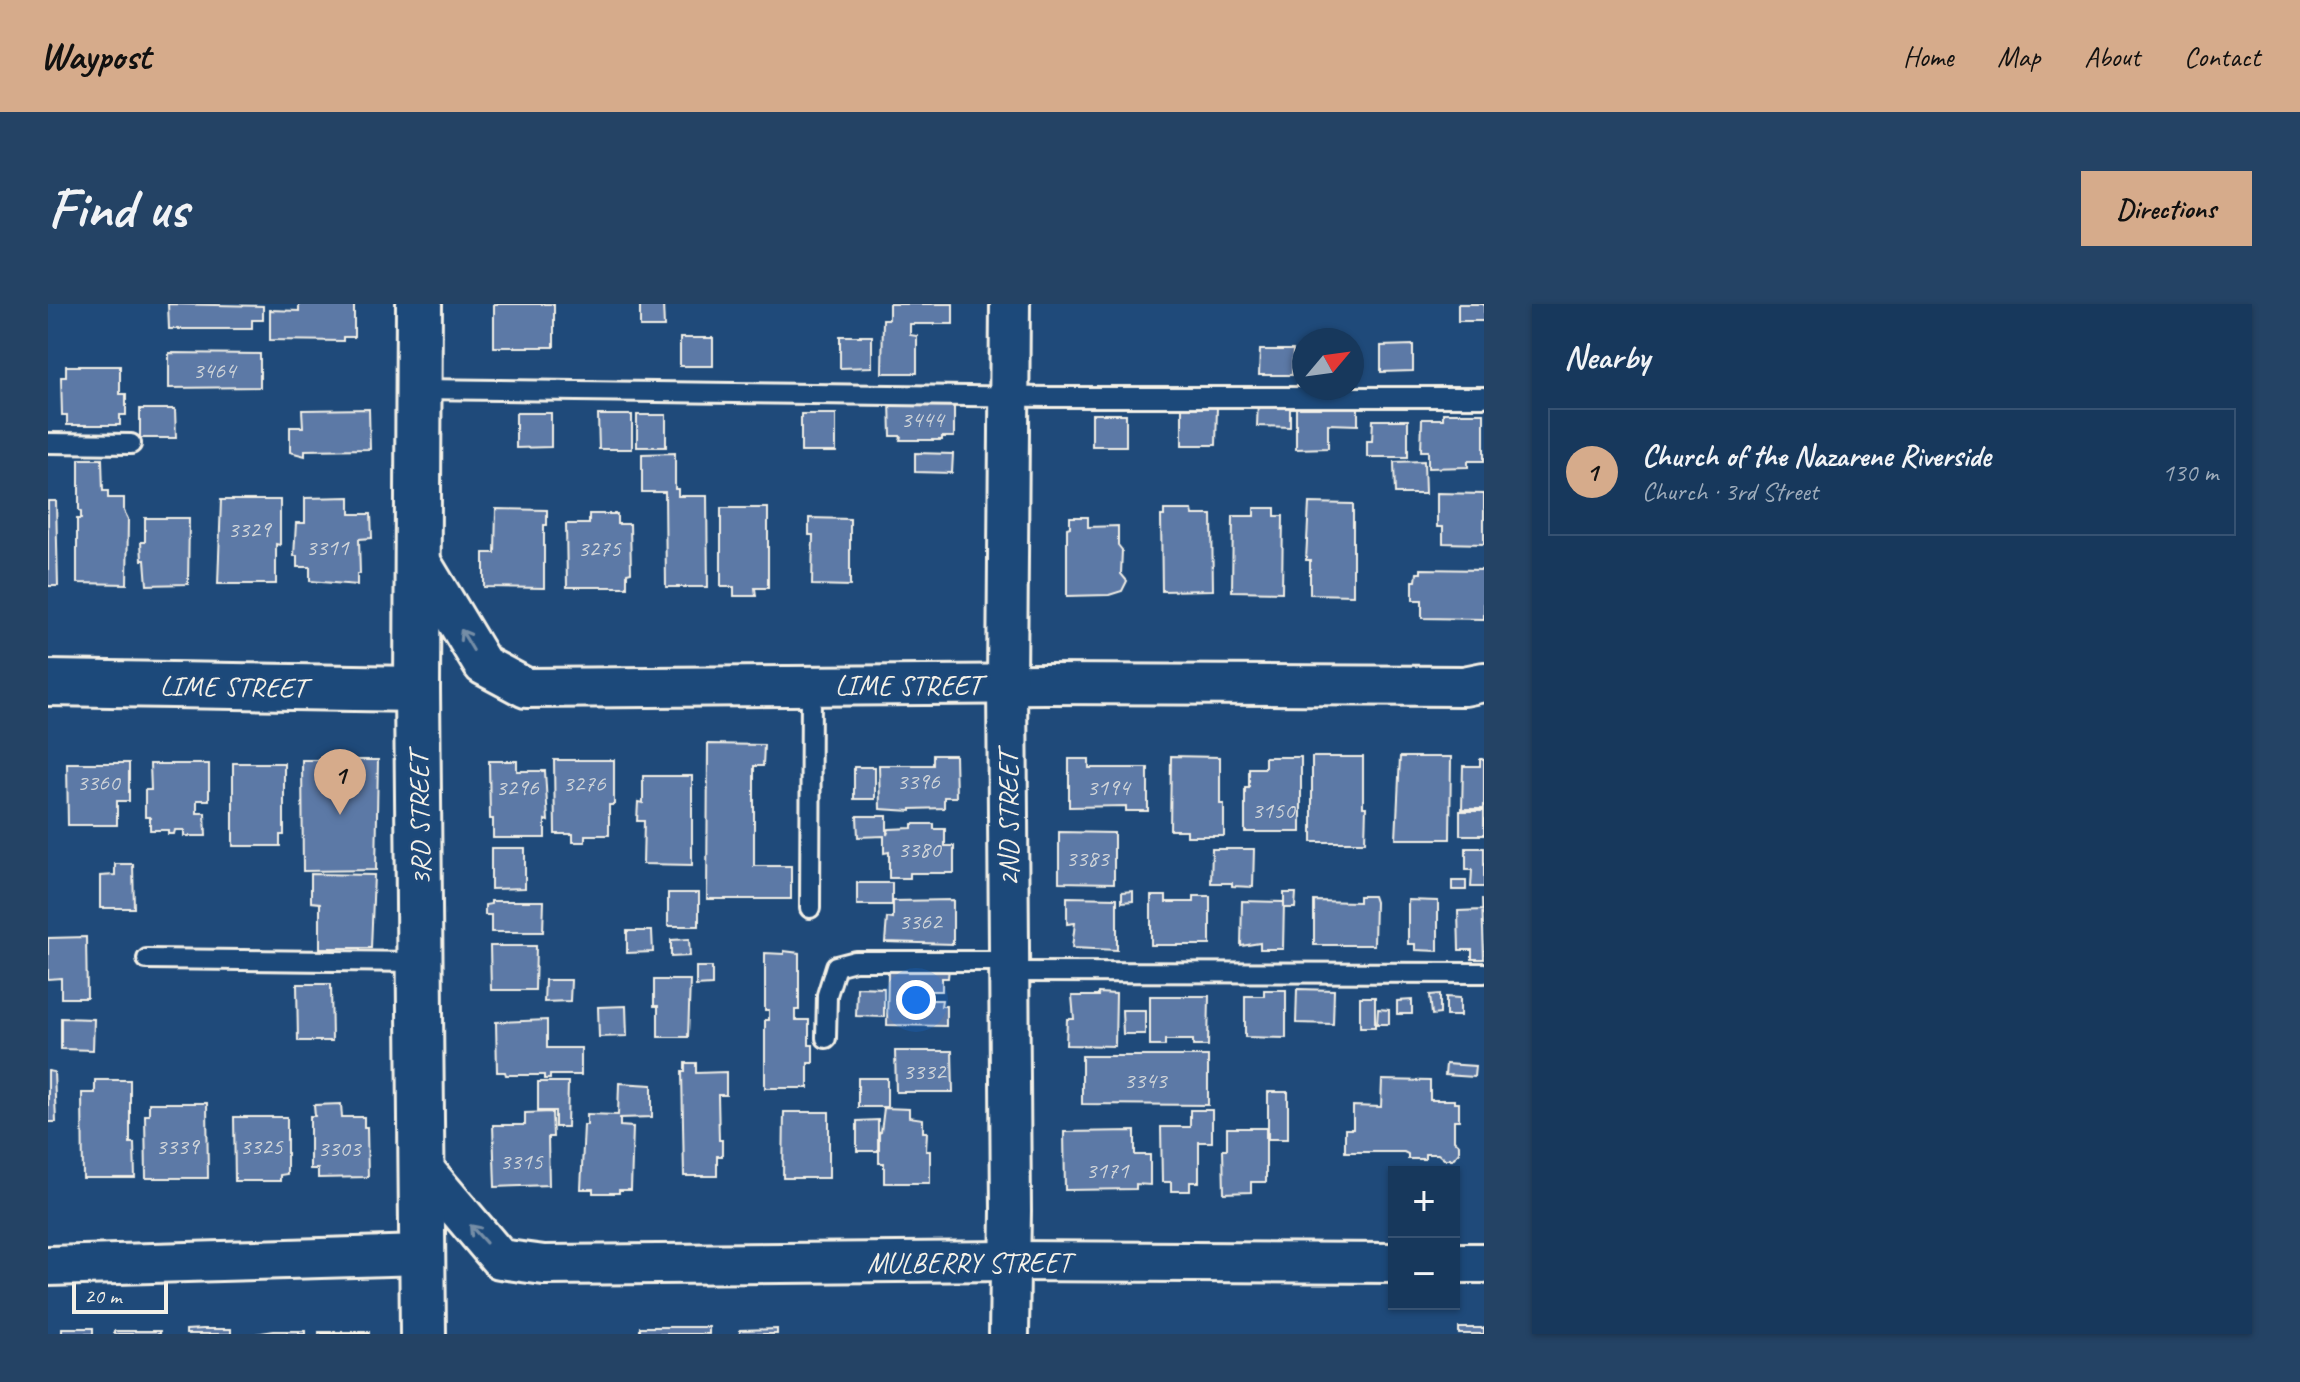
<!DOCTYPE html>
<html lang="en">
<head>
<meta charset="utf-8">
<style>
  :root { --surface:#17385c; --page:#244365; --text:#f1f3f6; --muted:#9eacbb; --line:#365272; --accent:#d6ab8b }
  body { margin:0; font-family:Caveat,sans-serif; background:var(--page); color:var(--text) }
  .controls { position:absolute; right:24px; bottom:24px; display:grid; overflow:hidden; border-radius:0px; box-shadow:0 2px 6px #0004 }
  .controls button { width:72px; height:72px; display:grid; place-items:center; padding:0; border:0; border-bottom:2px solid var(--line); background:var(--surface); color:var(--text); font:40px sans-serif }
  .compass { position:absolute; left:1244px; top:24px; width:72px; height:72px; border-radius:50%; background:var(--surface); box-shadow:0 2px 6px #0004; rotate:61deg }
  .scale { position:absolute; left:24px; bottom:20px; width:96px; box-sizing:border-box; padding-left:8px; border:4px solid #f4f1e8; border-top:0; font-size:22px; line-height:28px; white-space:nowrap; color:#f4f1e8; -webkit-text-stroke:6px #1f4a7a; paint-order:stroke }
  .you { position:absolute; left:868px; top:696px; width:28px; height:28px; margin:-20px; border:6px solid #fff; border-radius:50%; background:#1a73e8; box-shadow:0 0 0 12px #1a73e833 }
  .badge { display:grid; place-items:center; width:52px; height:52px; border-radius:50%; background:var(--accent); color:#111; font-size:26px; font-weight:700 }
  .pin { position:absolute; translate:-50% -66px; filter:drop-shadow(0 2px 4px #0008) }
  .pin::after { content:''; position:absolute; top:42px; width:28px; height:24px; background:inherit; clip-path:polygon(0 0,100% 0,50% 100%) }
  .list { margin:0; padding:0; list-style:none }
  h2 { display:flex; justify-content:space-between; align-items:center; height:104px; margin:0; padding:0 32px; font-size:34px }
  h2 small { font-size:26px; font-weight:400; color:var(--muted) }
  .list li { display:grid; grid-template-columns:52px 1fr auto; gap:24px; align-items:center; box-sizing:border-box; height:128px; margin:0 16px 16px; padding:0 16px; border:2px solid var(--line); border-radius:0px }
  .list b { display:block; font-size:30px; white-space:nowrap }
  .list p { margin:0; font-size:26px; white-space:nowrap; color:var(--muted) }
  .list em { font-size:26px; font-style:normal; color:var(--muted) }
  .map { position:relative; flex:none; width:1436px; height:1030px; overflow:hidden; border-radius:0px }
  header { display:flex; align-items:center; gap:48px; box-sizing:border-box; height:112px; padding:0 40px; background:var(--accent); color:#111 }
  header strong { font-size:38px }
  nav { display:flex; gap:44px; margin-inline-start:auto; font-size:28px }
  .intro { display:flex; align-items:center; justify-content:space-between; box-sizing:border-box; height:192px; padding:0 48px }
  h1 { margin:0; font-size:56px }
  .button { padding:20px 36px; border-radius:0px; background:var(--accent); color:#111; font-size:28px; font-weight:700 }
  main { display:flex; gap:48px; padding:0 48px }
  aside { flex:1; background:var(--surface); border-radius:0px; box-shadow:0 2px 6px #0004 }
  .map>svg:first-child { display:block }
</style>
</head>
<body>
<header>
<strong>Waypost</strong>
<nav><a>Home</a><a>Map</a><a>About</a><a>Contact</a></nav>
</header>
<div class="intro"><h1>Find us</h1><a class="button">Directions</a></div>
<main>
<div class="map">
<svg width="1436" height="1030" viewBox="0 0 1436 1030">
  <rect width="100%" height="100%" fill="#1f4a7a"/>
  <filter id="ink" filterUnits="userSpaceOnUse"><feTurbulence type="fractalNoise" baseFrequency=".0125" numOctaves="2"/><feDisplacementMap in="SourceGraphic" scale="16" xChannelSelector="R" yChannelSelector="G"/><feConvolveMatrix kernelMatrix="1 2 1 2 8 2 1 2 1" color-interpolation-filters="sRGB"/></filter>
  <g filter="url(#ink)">
    <g fill="#5c79a6" stroke="#f4f1e8" stroke-width="2">
      <polygon points="120,0 215,2 215,16 204,16 204,25 121,25"/>
      <polygon points="251,0 306,0 306,33 295,33 295,37 222,36 222,6 251,7"/>
      <rect x="446" y="0" width="60" height="43"/>
      <polygon points="592,0 615,0 616,23 592,23"/>
      <polygon points="841,0 905,0 905,20 862,20 862,31 869,32 869,69 834,69 835,15 841,15"/>
      <rect x="1410" y="0" width="26" height="17"/>
      <polygon points="792,32 824,32 824,63 792,64"/>
      <rect x="632" y="34" width="33" height="28"/>
      <polygon points="1365,41 1365,67 1333,68 1333,42"/>
      <polygon points="1212,46 1245,46 1244,71 1211,71"/>
      <polygon points="121,49 212,50 212,83 121,84"/>
      <polygon points="18,62 72,62 72,90 78,90 78,111 72,111 72,121 19,121 19,111 14,111 13,73 18,73"/>
      <polygon points="1210,95 1242,96 1242,123 1209,122"/>
      <polygon points="1277,95 1310,95 1310,121 1280,120 1280,144 1248,145 1248,104 1276,104"/>
      <polygon points="842,97 906,98 906,133 894,133 894,136 852,136 853,132 843,132"/>
      <polygon points="1134,102 1169,103 1168,141 1134,141"/>
      <polygon points="92,105 127,105 128,134 92,134"/>
      <polygon points="321,105 322,145 257,146 257,152 242,148 242,123 255,123 254,106"/>
      <polygon points="468,109 503,109 503,143 468,144"/>
      <polygon points="1395,109 1436,109 1436,157 1420,157 1420,163 1380,164 1380,147 1373,147 1374,115 1395,115"/>
      <rect x="753" y="110" width="35" height="38"/>
      <rect x="1044" y="110" width="34" height="32"/>
      <polygon points="550,111 584,111 584,145 551,145"/>
      <rect x="589" y="111" width="29" height="32"/>
      <polygon points="1325,116 1360,116 1360,153 1319,153 1319,137 1324,137"/>
      <polygon points="627,149 627,185 630,185 630,192 659,192 660,283 618,283 617,188 594,188 594,150"/>
      <polygon points="867,149 905,150 904,169 867,168"/>
      <polygon points="31,155 54,155 55,187 60,187 60,194 76,194 76,207 80,215 79,280 29,279 29,215 33,215 33,208 31,207"/>
      <polygon points="1376,157 1377,190 1347,190 1346,158"/>
      <polygon points="1389,189 1436,190 1436,240 1395,239 1395,223 1389,223"/>
      <polygon points="302,193 302,210 323,210 324,234 311,235 312,270 309,270 309,281 262,277 262,263 249,263 249,252 246,252 248,219 257,219 257,194"/>
      <polygon points="173,196 232,196 232,241 228,240 228,280 170,280"/>
      <polygon points="0,197 8,197 10,282 0,282"/>
      <polygon points="1261,199 1305,200 1305,291 1262,290 1262,256 1258,256"/>
      <polygon points="673,204 720,204 720,284 707,284 708,292 686,292 686,283 673,283"/>
      <polygon points="1206,204 1227,204 1227,212 1235,212 1234,288 1184,287 1185,212 1206,212"/>
      <polygon points="448,205 499,206 499,221 496,221 496,284 436,283 436,249 447,249"/>
      <polygon points="1116,206 1144,206 1145,211 1164,211 1165,286 1114,287 1113,212 1116,212"/>
      <polygon points="541,210 569,210 569,220 582,220 583,268 579,269 579,283 519,283 518,220 541,220"/>
      <polygon points="1022,213 1040,213 1040,223 1070,222 1070,241 1074,246 1073,270 1079,277 1074,287 1061,291 1019,292 1019,224 1022,223"/>
      <polygon points="97,214 141,214 140,280 99,281 97,256 94,256 93,238 97,238"/>
      <polygon points="761,214 802,215 802,282 764,281 765,231 761,231"/>
      <polygon points="1373,265 1436,266 1436,315 1374,314 1374,296 1365,296 1365,277 1368,277 1369,269 1373,269"/>
      <polygon points="660,440 716,441 715,462 706,462 706,562 743,562 743,595 659,595"/>
      <polygon points="885,451 907,451 908,493 896,493 896,504 863,505 863,507 832,505 831,461 885,461"/>
      <polygon points="1123,452 1172,453 1172,500 1176,500 1176,532 1139,532 1139,526 1122,526"/>
      <polygon points="1217,453 1253,453 1253,528 1197,528 1197,484 1201,484 1201,464 1217,464"/>
      <polygon points="1264,453 1315,453 1315,503 1318,503 1317,538 1264,538"/>
      <polygon points="1352,453 1403,453 1402,535 1348,535"/>
      <polygon points="1021,455 1041,455 1041,464 1100,464 1100,507 1078,507 1078,502 1021,503"/>
      <polygon points="1432,455 1436,455 1436,505 1414,505 1415,462 1432,462"/>
      <polygon points="254,456 330,456 328,566 255,567"/>
      <polygon points="506,456 566,456 566,501 561,501 561,531 537,531 537,538 525,538 525,530 507,530"/>
      <polygon points="441,457 469,457 469,467 497,467 500,517 497,516 497,534 445,534 445,515 442,515"/>
      <polygon points="19,459 81,459 81,497 69,497 69,521 20,521"/>
      <polygon points="185,459 236,459 236,531 232,531 232,542 185,542"/>
      <polygon points="102,460 161,460 161,496 149,496 149,509 157,509 158,532 136,532 136,526 127,526 126,530 120,530 120,526 102,526 102,513 97,513 97,486 103,486"/>
      <rect x="806" y="463" width="21" height="32"/>
      <polygon points="595,472 644,472 644,561 595,560 596,517 589,517 590,498 595,499"/>
      <rect x="1412" y="507" width="24" height="24"/>
      <polygon points="809,512 839,512 839,531 841,525 864,524 864,520 886,520 886,525 897,525 897,542 906,542 906,569 862,569 862,574 841,574 841,548 836,549 836,532 810,533"/>
      <polygon points="1011,528 1066,529 1066,579 1011,578"/>
      <polygon points="443,544 477,544 477,584 443,585"/>
      <polygon points="1418,544 1436,544 1436,583 1423,583 1424,566 1418,566"/>
      <polygon points="1164,545 1206,545 1205,583 1184,582 1184,579 1163,579"/>
      <polygon points="67,560 85,560 86,604 52,604 52,572 67,571"/>
      <polygon points="263,570 326,571 323,644 272,644 272,599 263,598"/>
      <rect x="1404" y="577" width="14" height="9"/>
      <rect x="809" y="579" width="35" height="22"/>
      <polygon points="1085,587 1085,597 1074,598 1074,588"/>
      <rect x="620" y="589" width="31" height="33"/>
      <polygon points="1236,589 1248,589 1247,604 1236,604"/>
      <polygon points="1103,592 1118,592 1118,598 1146,598 1146,592 1162,592 1162,641 1103,641"/>
      <polygon points="1311,592 1325,592 1327,598 1326,641 1266,641 1266,597 1311,598"/>
      <polygon points="1019,593 1069,594 1069,646 1024,644 1027,619 1019,620"/>
      <polygon points="1434,595 1436,655 1424,655 1424,646 1411,646 1410,607 1435,606"/>
      <polygon points="905,596 905,640 837,638 839,614 845,615 845,597"/>
      <polygon points="1360,596 1390,597 1390,647 1367,646 1367,640 1360,640"/>
      <polygon points="443,597 496,597 495,628 443,628 443,611 437,611 437,601 443,600"/>
      <polygon points="1194,597 1236,598 1235,645 1212,645 1212,639 1193,642"/>
      <polygon points="579,627 604,627 605,648 579,649"/>
      <polygon points="38,633 39,694 13,694 13,674 0,675 0,634"/>
      <polygon points="641,635 642,652 623,653 623,636"/>
      <polygon points="442,642 488,642 487,686 443,686"/>
      <polygon points="736,647 751,649 751,706 747,706 747,716 761,716 761,741 765,741 765,759 760,759 760,784 717,784 717,716 721,716 721,706 717,706 717,649 736,650"/>
      <polygon points="648,663 664,663 664,681 648,682"/>
      <polygon points="873,663 901,664 900,674 894,674 894,687 874,687 874,701 883,701 883,696 894,696 893,702 898,702 898,722 839,721 840,667 873,667"/>
      <polygon points="497,676 523,676 522,697 496,698"/>
      <polygon points="606,676 642,676 640,733 610,733 610,702 606,702"/>
      <polygon points="249,680 283,680 284,737 250,737"/>
      <polygon points="809,683 836,684 836,713 808,712"/>
      <polygon points="1249,685 1286,686 1285,720 1248,719"/>
      <polygon points="1216,686 1238,686 1238,734 1197,733 1197,692 1216,692"/>
      <polygon points="1050,689 1068,690 1067,742 1018,741 1019,715 1026,715 1024,692 1050,692"/>
      <polygon points="1392,690 1392,710 1384,711 1382,691"/>
      <polygon points="1102,692 1161,692 1160,742 1145,742 1145,736 1117,736 1117,742 1102,742"/>
      <rect x="1312" y="693" width="15" height="30"/>
      <polygon points="1398,693 1412,694 1412,712 1398,712"/>
      <polygon points="1364,696 1364,710 1349,710 1349,697"/>
      <polygon points="578,702 579,732 551,733 550,703"/>
      <polygon points="1330,705 1341,706 1341,720 1329,720"/>
      <polygon points="1074,706 1097,706 1097,730 1075,730"/>
      <polygon points="13,714 46,715 45,746 13,745"/>
      <polygon points="499,716 499,744 533,744 533,771 502,771 502,775 496,775 496,771 458,771 457,768 449,768 448,718"/>
      <polygon points="847,747 904,747 905,788 848,788"/>
      <polygon points="1034,752 1160,752 1160,801 1034,800"/>
      <polygon points="637,759 648,759 648,769 678,768 678,791 670,791 671,836 674,836 674,852 669,852 669,872 636,872 634,768 637,768"/>
      <polygon points="1398,760 1427,762 1426,773 1397,771"/>
      <polygon points="0,767 6,768 8,818 0,818"/>
      <rect x="810" y="774" width="29" height="29"/>
      <polygon points="47,776 82,776 82,839 86,839 87,874 35,874 34,789 47,789"/>
      <polygon points="1334,776 1382,777 1382,796 1406,796 1406,799 1411,799 1411,816 1406,816 1406,836 1411,841 1411,848 1405,855 1396,855 1390,850 1377,850 1377,855 1360,855 1360,850 1356,848 1297,848 1297,825 1305,825 1305,802 1333,803"/>
      <polygon points="490,778 520,778 519,823 507,823 507,807 490,807"/>
      <polygon points="571,779 604,781 604,813 572,814 572,822 585,823 583,886 571,886 571,889 545,889 545,885 533,885 536,821 539,821 539,810 570,811"/>
      <rect x="1220" y="788" width="20" height="47"/>
      <polygon points="101,799 159,799 160,874 98,874 97,811 101,811"/>
      <polygon points="293,800 294,813 316,813 316,823 319,823 320,873 270,874 270,865 262,865 262,812 267,812 266,801"/>
      <polygon points="836,804 861,805 861,813 875,815 875,828 879,828 878,847 882,847 882,879 836,879 836,859 831,859 831,829 833,828"/>
      <polygon points="1142,806 1164,806 1164,838 1151,838 1151,878 1142,878 1142,887 1123,887 1123,878 1114,878 1113,823 1142,823"/>
      <polygon points="504,808 505,833 500,833 501,881 447,883 445,821 477,821 477,809"/>
      <polygon points="736,808 781,808 781,874 735,874"/>
      <polygon points="186,813 239,813 239,870 232,871 232,877 187,877"/>
      <polygon points="830,816 830,847 809,847 809,817"/>
      <polygon points="1179,824 1218,824 1218,878 1203,878 1203,888 1176,889 1175,845 1179,845"/>
      <polygon points="1087,827 1087,851 1102,851 1102,881 1088,880 1088,885 1017,886 1016,828"/>
      <rect x="592" y="1023" width="69" height="7"/>
      <rect x="14" y="1024" width="31" height="6"/>
      <rect x="1411" y="1024" width="25" height="6"/>
      <polygon points="155,1025 183,1025 183,1030 138,1030 138,1026"/>
      <polygon points="729,1025 729,1030 692,1030 692,1026"/>
      <rect x="66" y="1027" width="46" height="3"/>
      <polygon points="226,1027 257,1027 257,1030 207,1030"/>
      <rect x="271" y="1028" width="50" height="2"/>
    </g>
    <g fill="none" stroke-linecap="round" stroke-linejoin="round">
      <g stroke="#f4f1e8" stroke-width="24">
        <g id="lane">
          <polyline points="371,85 1001,93 1436,93"/>
          <polyline points="0,139 83,140"/>
          <polyline points="762,604 763,382"/>
          <polyline points="99,655 372,658"/>
          <polyline points="961,668 1436,669"/>
          <polyline points="778,734 779,691 788,662 807,657 961,657"/>
        </g>
      </g>
      <g stroke="#f4f1e8" stroke-width="44">
        <g id="street">
          <polyline points="370,253 435,361 478,384 998,380 1416,382 1436,378"/>
          <polyline points="374,863 452,955 496,961 963,957 1346,959"/>
          <polyline points="1406,959 1436,959"/>
          <polyline points="0,962 375,951"/>
          <polyline points="961,1030 963,907 959,380 962,0"/>
        </g>
      </g>
      <g stroke="#f4f1e8" stroke-width="50">
        <g id="secondary">
          <polyline points="371,0 369,385 375,1030"/>
          <polyline points="0,379 369,385"/>
        </g>
      </g>
      <use href="#lane" stroke="#1f4a7a" stroke-width="18"/>
      <use href="#street" stroke="#1f4a7a" stroke-width="38"/>
      <use href="#secondary" stroke="#1f4a7a" stroke-width="44"/>
    </g>
    <defs><path id="oneway-shaft" d="M-6 0H5M1.5-3L5.5 0L1.5 3" fill="none" stroke-width="1.6" stroke-linecap="round" stroke-linejoin="round" transform="scale(2)"/></defs>
    <g stroke="#748da6">
      <use href="#oneway-shaft" transform="translate(419 336) rotate(-121)"/>
      <use href="#oneway-shaft" transform="translate(430 930) rotate(-132)"/>
    </g>
  </g>
  <g text-anchor="middle" stroke-width="6" stroke-linejoin="round" paint-order="stroke">
    <g font-size="24" fill="#ced3d8">
      <text x="166" y="74">3464</text>
      <text x="874" y="123">3444</text>
      <text x="201" y="233">3329</text>
      <text x="279" y="251">3311</text>
      <text x="551" y="252">3275</text>
      <text x="870" y="485">3396</text>
      <text x="50" y="486">3360</text>
      <text x="536" y="487">3276</text>
      <text x="469" y="491">3296</text>
      <text x="1060" y="491">3194</text>
      <text x="1225" y="514">3150</text>
      <text x="871" y="553">3380</text>
      <text x="1039" y="562">3383</text>
      <text x="872" y="625">3362</text>
      <text x="876" y="775">3332</text>
      <text x="1097" y="784">3343</text>
      <text x="129" y="850">3339</text>
      <text x="213" y="850">3325</text>
      <text x="291" y="852">3303</text>
      <text x="473" y="865">3315</text>
      <text x="1059" y="874">3171</text>
    </g>
    <g font-size="28" fill="#f4f1e8" stroke="#1f4a7a">
      <text x="860" y="391">LIME STREET</text>
      <text transform="translate(185 382) rotate(1)" y="10">LIME STREET</text>
      <text transform="translate(371 515) rotate(-91)" y="10">3RD STREET</text>
      <text transform="translate(960 515) rotate(-90)" y="10">2ND STREET</text>
      <text x="921" y="968">MULBERRY STREET</text>
    </g>
  </g>
</svg>
<div class="controls">
<button>+</button>
<button>−</button>
</div>
<svg class="compass" viewBox="-18 -18 36 36"><path d="M0-13l5 13h-10z" fill="#e53935"/><path d="M0 13l5-13h-10z" fill="#9eacbb"/></svg>
<div class="scale">20 m</div>
<div class="you"></div>
<div class="pin badge" style="left:292px;top:511px">1</div>
</div>
<aside>
<h2>Nearby<small></small></h2>
<ul class="list">
<li><span class="badge">1</span><div><b>Church of the Nazarene Riverside</b><p>Church · 3rd Street</p></div><em>130 m</em></li>
</ul>
</aside>
</main>
</body>
</html>
